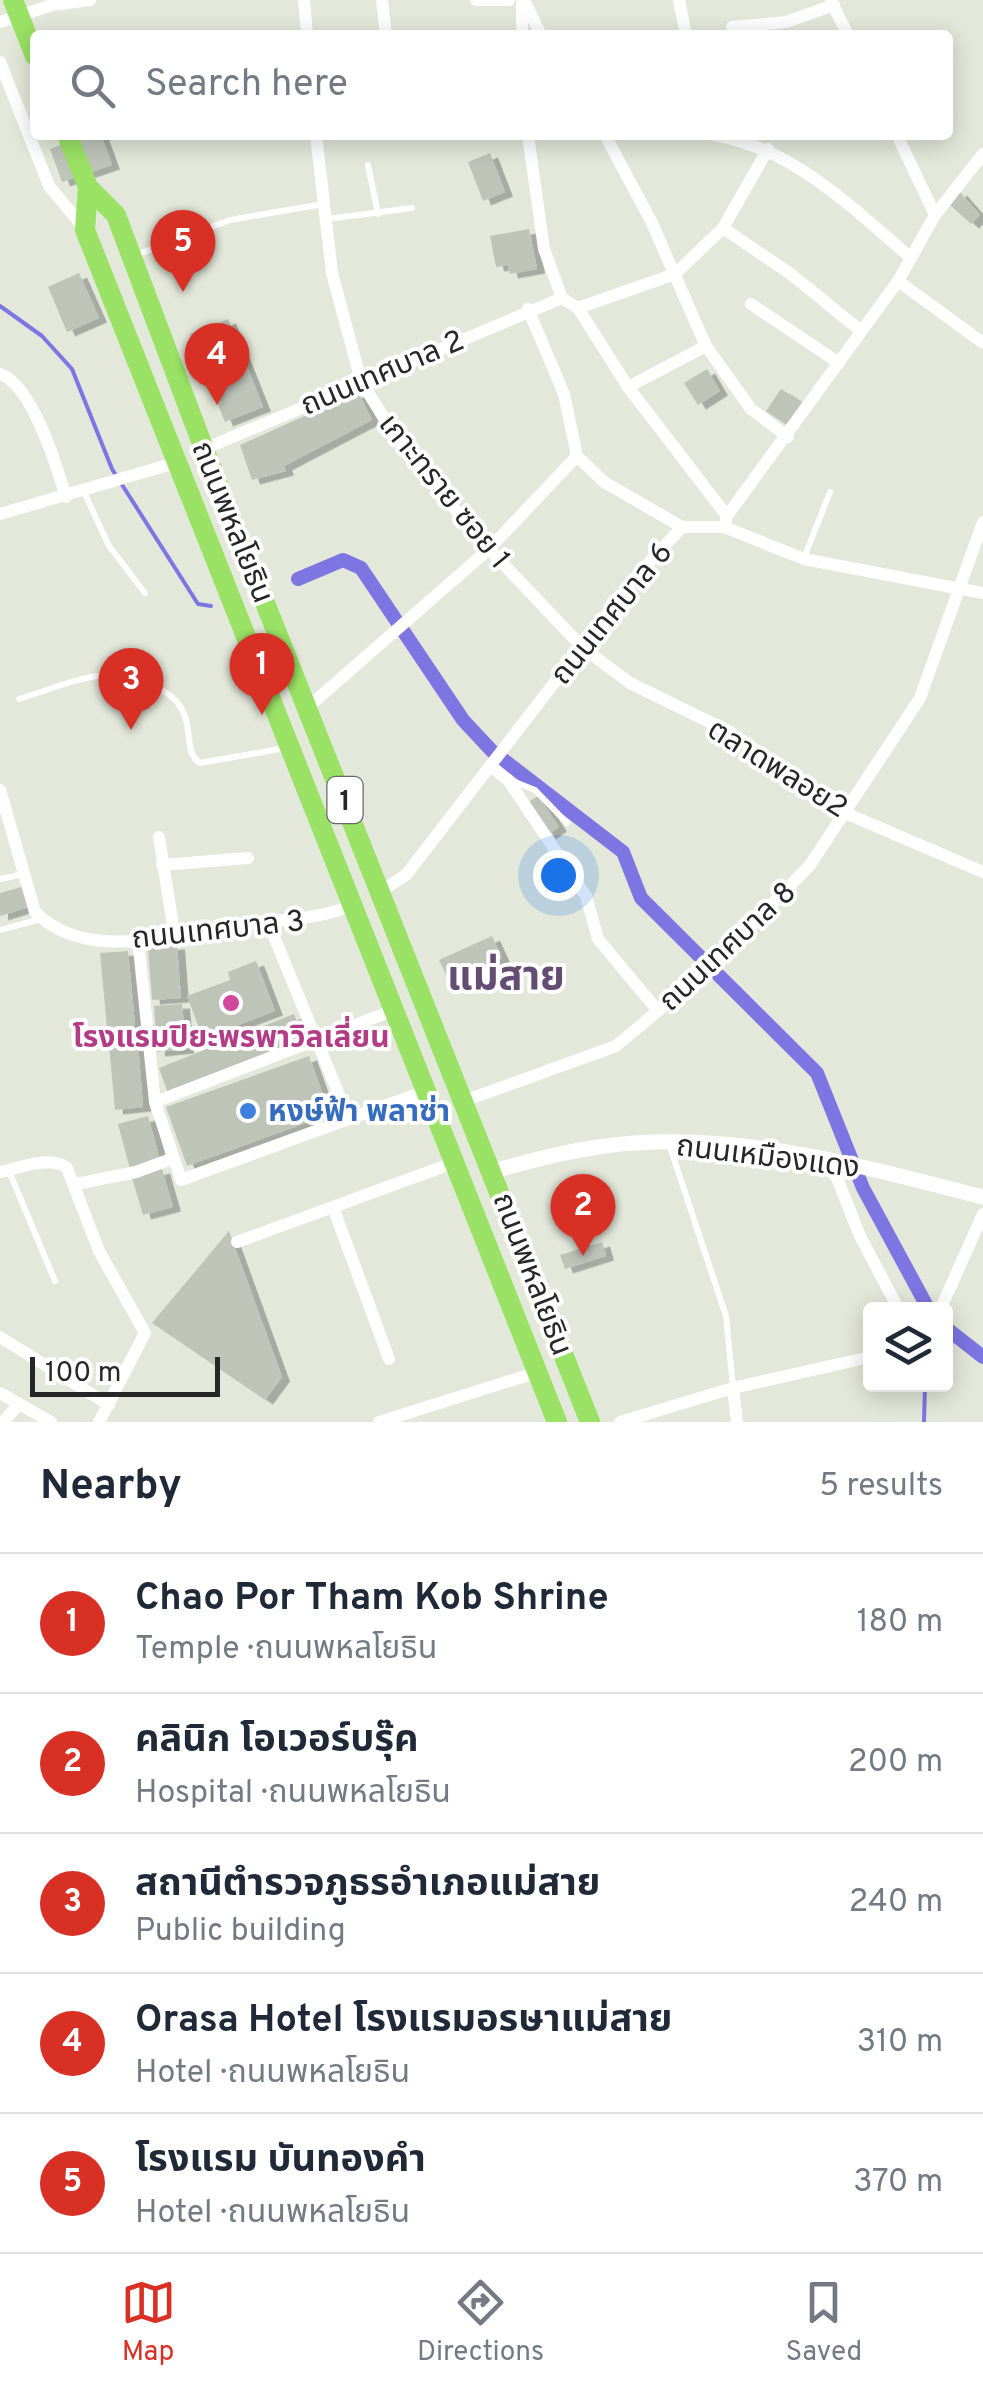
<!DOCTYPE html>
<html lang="en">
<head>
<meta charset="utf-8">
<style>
  :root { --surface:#fff; --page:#f6f6f7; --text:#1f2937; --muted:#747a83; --line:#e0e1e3; --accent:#d93025 }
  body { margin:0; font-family:Overpass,"Noto Sans Thai",sans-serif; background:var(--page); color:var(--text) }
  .controls { position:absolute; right:30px; bottom:30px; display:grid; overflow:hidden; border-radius:10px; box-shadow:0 5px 25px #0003 }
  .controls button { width:90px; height:90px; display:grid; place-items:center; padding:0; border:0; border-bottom:2px solid var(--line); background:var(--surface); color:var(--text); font:50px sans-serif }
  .scale { position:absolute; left:30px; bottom:25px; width:190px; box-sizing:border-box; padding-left:10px; border:5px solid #272727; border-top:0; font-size:28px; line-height:35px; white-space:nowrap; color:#272727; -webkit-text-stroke:8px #fff; paint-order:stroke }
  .you { position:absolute; left:558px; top:875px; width:35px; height:35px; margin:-25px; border:8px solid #fff; border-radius:50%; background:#1a73e8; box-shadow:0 0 0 15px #1a73e833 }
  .badge { display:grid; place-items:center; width:65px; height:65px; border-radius:50%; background:var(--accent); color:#fff; font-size:32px; font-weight:700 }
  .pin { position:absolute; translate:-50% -82px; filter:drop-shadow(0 2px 5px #0008) }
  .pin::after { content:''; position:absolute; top:52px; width:35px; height:30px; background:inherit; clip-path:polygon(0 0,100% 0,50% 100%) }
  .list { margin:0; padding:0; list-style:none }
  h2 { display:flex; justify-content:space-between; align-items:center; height:130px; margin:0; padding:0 40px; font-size:42px }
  h2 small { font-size:32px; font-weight:400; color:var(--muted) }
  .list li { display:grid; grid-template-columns:65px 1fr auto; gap:30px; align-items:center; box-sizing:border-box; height:140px; padding:0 40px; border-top:2px solid var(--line) }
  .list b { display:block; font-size:38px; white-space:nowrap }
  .list p { margin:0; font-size:32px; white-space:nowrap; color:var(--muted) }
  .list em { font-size:32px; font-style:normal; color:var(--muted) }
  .icon { flex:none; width:55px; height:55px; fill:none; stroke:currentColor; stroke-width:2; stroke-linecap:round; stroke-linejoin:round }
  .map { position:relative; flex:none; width:983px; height:1422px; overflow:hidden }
  .search { position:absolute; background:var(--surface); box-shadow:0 5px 25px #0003; left:30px; right:30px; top:30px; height:110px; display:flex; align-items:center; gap:25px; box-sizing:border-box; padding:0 35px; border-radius:10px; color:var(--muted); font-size:38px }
  .sheet { height:830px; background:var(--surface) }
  nav { display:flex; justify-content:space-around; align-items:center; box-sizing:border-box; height:140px; border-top:2px solid var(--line); background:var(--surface); font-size:28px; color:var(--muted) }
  nav a { display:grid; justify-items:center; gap:5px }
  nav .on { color:var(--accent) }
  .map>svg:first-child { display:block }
</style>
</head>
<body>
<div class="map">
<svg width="983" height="1422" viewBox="0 0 983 1422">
  <defs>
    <filter id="shadow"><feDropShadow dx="8" dy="4.5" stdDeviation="0" flood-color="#0004"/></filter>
  </defs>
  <rect width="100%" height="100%" fill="#e3e8da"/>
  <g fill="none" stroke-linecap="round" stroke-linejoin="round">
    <g stroke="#7d75e2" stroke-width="4">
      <polyline points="0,306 42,336 72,369 112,469 198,604 211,606"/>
      <polyline points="946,1334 951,1333"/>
      <polyline points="924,1422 925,1384"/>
    </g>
    <g stroke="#7d75e2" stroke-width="14">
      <polyline points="298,579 343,560 361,568 463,720 492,751 623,852 641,898 817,1073 863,1188 929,1310"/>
      <polyline points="946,1328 983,1357"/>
    </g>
  </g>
  <g fill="#bfc4b9" filter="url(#shadow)">
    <polygon points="60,135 101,135 112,165 62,182 50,149 63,144"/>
    <polygon points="490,153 505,192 483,201 468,162"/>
    <polygon points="959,191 980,215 971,224 948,203"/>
    <polygon points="529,229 537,269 510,274 508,265 496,267 490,236"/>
    <polygon points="79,273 99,318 67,332 48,287"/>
    <polygon points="228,319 263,407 225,422 190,334"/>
    <polygon points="707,369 720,391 698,405 684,383"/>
    <polygon points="781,389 803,403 788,426 766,411"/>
    <polygon points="358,392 372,420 284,466 286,471 252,480 240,445"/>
    <polygon points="538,796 559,827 548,835 527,803"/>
    <polygon points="25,886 32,906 0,916 0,893"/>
    <polygon points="492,936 502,958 449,981 439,960"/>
    <polygon points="177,945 181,998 152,1000 148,947"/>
    <polygon points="128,951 135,1025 107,1027 100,953"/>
    <polygon points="256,961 275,1011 203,1038 187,996 230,980 228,972"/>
    <polygon points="182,1004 186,1049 157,1052 154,1006"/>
    <polygon points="294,1014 305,1042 168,1093 159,1068"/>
    <polygon points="137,1031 143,1107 115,1110 108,1034"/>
    <polygon points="309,1056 330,1114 187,1166 166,1107"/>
    <polygon points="148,1116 160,1160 130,1169 118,1124"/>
    <polygon points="162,1169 173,1207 143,1215 132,1178"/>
    <polygon points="229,1231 282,1377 265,1400 152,1323"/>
    <polygon points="602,1242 606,1256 565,1269 560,1255"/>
  </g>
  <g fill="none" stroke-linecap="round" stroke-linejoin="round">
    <g stroke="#fff" stroke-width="6">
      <polyline points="368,165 378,214"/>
      <polyline points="327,219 412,208"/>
      <polyline points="133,256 230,220 323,204"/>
      <polyline points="84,492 109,546 145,593"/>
      <polyline points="804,558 830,492"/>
      <path d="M19 699C69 684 115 658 162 690 174 697 183 707 186 720 191 736 186 754 200 763L285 748"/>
      <polyline points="510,780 535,790 567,823"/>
      <polyline points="0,879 24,874"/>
      <polyline points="0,930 41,919"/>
      <polyline points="669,1144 726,1316 733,1387"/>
      <polyline points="9,1171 55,1281"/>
    </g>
    <g stroke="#fff" stroke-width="12">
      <polyline points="304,0 307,35"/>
      <polyline points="382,0 386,35"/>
      <polyline points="476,0 509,0"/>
      <polyline points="524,0 541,35"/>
      <polyline points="679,0 686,35"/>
      <polyline points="831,1 848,35"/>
      <polyline points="0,22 52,5 90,0"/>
      <polyline points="522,35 522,3"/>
      <polyline points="733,35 732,27 786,22 834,5"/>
      <polyline points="0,62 49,186 84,228"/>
      <polyline points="316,135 332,273 361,381 402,447 489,549 583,648 630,683 730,732 843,812 983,872"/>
      <polyline points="528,135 544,249 562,298 578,308 628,387 727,516"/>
      <polyline points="605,135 651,221 706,346 751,409 788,437"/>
      <path d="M715 135C795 150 849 205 910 257"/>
      <polyline points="897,135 935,215"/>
      <polyline points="723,228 768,149"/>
      <polyline points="898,281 983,343"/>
      <polyline points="751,304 839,363"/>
      <polyline points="578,308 675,274 723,228 792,275 861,331"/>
      <polyline points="528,309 564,394 577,456 604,482 682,527"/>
      <path d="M0 374C32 384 57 467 66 497"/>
      <polyline points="628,387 706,346"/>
      <polyline points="204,449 562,298"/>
      <polyline points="0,514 175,463"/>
      <polyline points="724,527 727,516 898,281 935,215 983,154"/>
      <polyline points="307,708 489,549 577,456"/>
      <polyline points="492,767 508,780 586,896 598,939 658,1011"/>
      <path d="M0 790 35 912C89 966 181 931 246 924 284 919 317 920 353 905"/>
      <polyline points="159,837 175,938"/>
      <polyline points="162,865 248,858"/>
      <polyline points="381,891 406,875 635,578 682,527 724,527 804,559 983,593"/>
      <polyline points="268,922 349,1119"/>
      <polyline points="138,939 155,1102 181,1180 426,1091"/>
      <polyline points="464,1101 616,1046 715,963 810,865 920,698 983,522"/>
      <polyline points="155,1102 394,1010"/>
      <polyline points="819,1158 837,1178 860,1236 899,1310"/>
      <path d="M0 1172C20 1168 50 1155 67 1168L99 1251 145 1333 99 1422"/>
      <polyline points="76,1184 136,1172 174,1158"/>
      <polyline points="333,1207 389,1359"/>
      <polyline points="237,1242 453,1163"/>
      <polyline points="940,1310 983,1214"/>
      <polyline points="0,1337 109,1405"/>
      <polyline points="733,1388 737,1422"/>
      <polyline points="0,1393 51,1422"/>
      <polyline points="3,1422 19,1404"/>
      <polyline points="379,1422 538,1372"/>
      <polyline points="620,1422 733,1388 870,1357"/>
    </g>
    <path stroke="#fff" stroke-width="15" d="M493 1171C530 1161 567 1151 605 1146 732 1129 861 1166 983 1197"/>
    <g stroke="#9ae265" stroke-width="20">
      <polyline points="13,0 35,56"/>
      <polyline points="67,135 88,187 116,215 204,449 590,1422"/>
      <polyline points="88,187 85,230 557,1422"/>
    </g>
  </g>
  <circle fill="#d1479c" stroke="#fff" stroke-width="4" cx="231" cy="1003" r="10"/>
  <circle fill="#3f7fe0" stroke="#fff" stroke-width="4" cx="248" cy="1111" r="10"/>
  <g text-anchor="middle" stroke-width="8" stroke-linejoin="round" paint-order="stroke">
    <rect fill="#fff" stroke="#686868" stroke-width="2.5" x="327.5" y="777" width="35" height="46" rx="8"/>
    <g font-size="28" font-weight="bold" fill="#272727">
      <text x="345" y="810">1</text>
    </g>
    <g font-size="30" fill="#272727" stroke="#fff">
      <text transform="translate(382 372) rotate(-23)" y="10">ถนนเทศบาล 2</text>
      <text transform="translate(445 491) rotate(51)" y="10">เกาะทราย ซอย 1</text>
      <text transform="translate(233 522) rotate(68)" y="10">ถนนพหลโยธิน</text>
      <text transform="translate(611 613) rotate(-51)" y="10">ถนนเทศบาล 6</text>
      <text transform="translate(778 768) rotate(32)" y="10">ตลาดพลอย2</text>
      <text transform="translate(218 929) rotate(-6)" y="10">ถนนเทศบาล 3</text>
      <text transform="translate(727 946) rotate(-43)" y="10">ถนนเทศบาล 8</text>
      <text transform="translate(768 1156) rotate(7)" y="10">ถนนเหมืองแดง</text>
      <text transform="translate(533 1274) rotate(69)" y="10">ถนนพหลโยธิน</text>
    </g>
    <g font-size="30" font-weight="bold" fill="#b23c85" stroke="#fff">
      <text x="231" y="1047">โรงแรมปิยะพรพาวิลเลี่ยน</text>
    </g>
    <g font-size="30" font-weight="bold" fill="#366cbe" stroke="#fff" text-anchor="start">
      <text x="268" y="1121">หงษ์ฟ้า พลาซ่า</text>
    </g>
    <g font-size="40" font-weight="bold" fill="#644c73" stroke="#fff">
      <text x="506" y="989">แม่สาย</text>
    </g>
  </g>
</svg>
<div class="controls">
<button><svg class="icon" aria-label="layers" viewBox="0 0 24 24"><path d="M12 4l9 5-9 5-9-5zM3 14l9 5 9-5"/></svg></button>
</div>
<div class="scale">100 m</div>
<div class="you"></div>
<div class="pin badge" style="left:262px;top:715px">1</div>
<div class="pin badge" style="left:583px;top:1256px">2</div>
<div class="pin badge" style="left:131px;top:730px">3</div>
<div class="pin badge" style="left:217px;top:405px">4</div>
<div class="pin badge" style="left:183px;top:292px">5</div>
<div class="search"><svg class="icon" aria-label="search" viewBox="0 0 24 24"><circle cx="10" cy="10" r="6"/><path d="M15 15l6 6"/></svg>Search here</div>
</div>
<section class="sheet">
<h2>Nearby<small>5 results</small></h2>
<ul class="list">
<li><span class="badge">1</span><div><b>Chao Por Tham Kob Shrine</b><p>Temple · ถนนพหลโยธิน</p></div><em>180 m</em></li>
<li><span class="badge">2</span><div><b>คลินิก โอเวอร์บรุ๊ค</b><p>Hospital · ถนนพหลโยธิน</p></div><em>200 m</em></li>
<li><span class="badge">3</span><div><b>สถานีตำรวจภูธรอำเภอแม่สาย</b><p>Public building</p></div><em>240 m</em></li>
<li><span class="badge">4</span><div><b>Orasa Hotel โรงแรมอรษาแม่สาย</b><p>Hotel · ถนนพหลโยธิน</p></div><em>310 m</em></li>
<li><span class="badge">5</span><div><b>โรงแรม บันทองคํา</b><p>Hotel · ถนนพหลโยธิน</p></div><em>370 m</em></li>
</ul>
</section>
<nav>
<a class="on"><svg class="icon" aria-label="map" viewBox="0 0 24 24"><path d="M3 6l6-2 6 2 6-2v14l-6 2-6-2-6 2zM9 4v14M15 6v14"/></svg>Map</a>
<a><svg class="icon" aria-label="directions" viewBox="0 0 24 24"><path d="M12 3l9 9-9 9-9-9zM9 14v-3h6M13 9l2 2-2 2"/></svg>Directions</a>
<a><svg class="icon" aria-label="saved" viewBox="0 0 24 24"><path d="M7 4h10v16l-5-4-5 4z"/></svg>Saved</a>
</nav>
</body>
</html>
